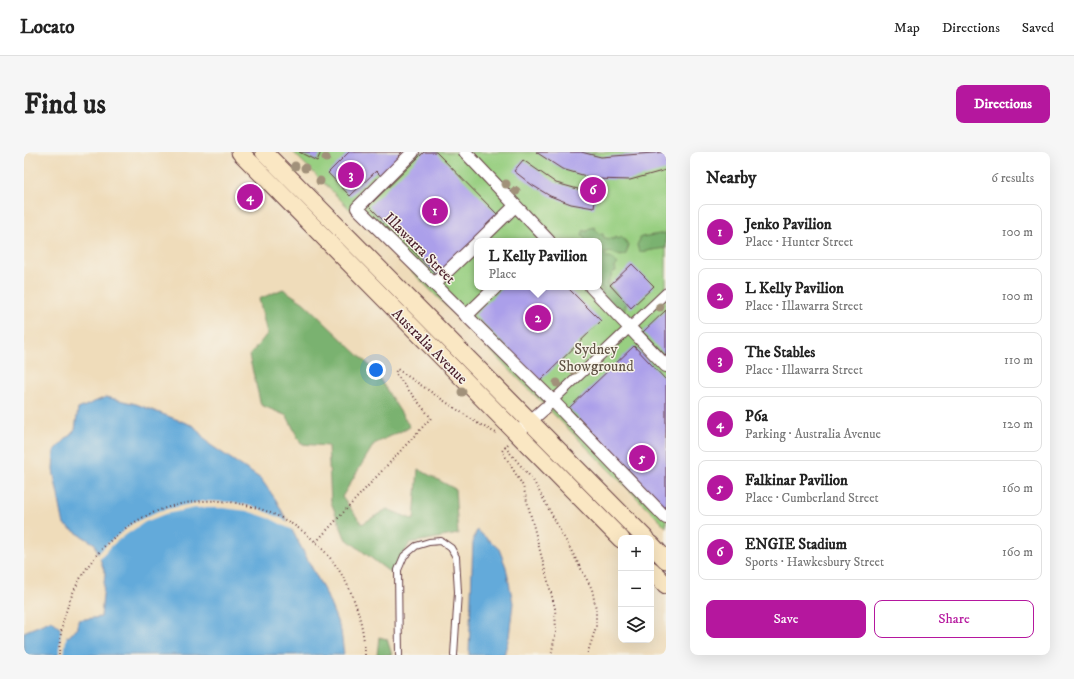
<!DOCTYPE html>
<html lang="en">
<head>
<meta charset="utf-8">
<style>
  :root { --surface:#fff; --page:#f6f6f6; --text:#222; --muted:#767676; --line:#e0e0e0; --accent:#b5179e }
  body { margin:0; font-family:"IM FELL DW Pica",serif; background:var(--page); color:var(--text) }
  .controls { position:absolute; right:12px; bottom:12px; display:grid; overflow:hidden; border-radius:8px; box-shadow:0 4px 16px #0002 }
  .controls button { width:36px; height:36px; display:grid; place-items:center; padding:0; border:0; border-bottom:1px solid var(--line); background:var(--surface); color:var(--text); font:20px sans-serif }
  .you { position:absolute; left:352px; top:218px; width:14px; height:14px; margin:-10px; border:3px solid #fff; border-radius:50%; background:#1a73e8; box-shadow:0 0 0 6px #1a73e833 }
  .badge { display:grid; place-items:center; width:26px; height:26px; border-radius:50%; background:var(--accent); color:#fff; font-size:13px; font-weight:700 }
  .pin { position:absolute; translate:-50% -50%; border:2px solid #fff; box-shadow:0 1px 4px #0006 }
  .popup { position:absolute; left:450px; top:86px; width:128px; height:52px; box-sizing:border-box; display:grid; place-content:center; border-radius:8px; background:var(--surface); filter:drop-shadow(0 1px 3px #0005); font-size:13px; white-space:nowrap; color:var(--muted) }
  .popup b { font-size:15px; color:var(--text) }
  .popup::after { content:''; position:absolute; left:50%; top:100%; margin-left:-8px; border:8px solid transparent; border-top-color:var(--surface) }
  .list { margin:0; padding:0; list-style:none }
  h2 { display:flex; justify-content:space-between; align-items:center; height:52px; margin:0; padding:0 16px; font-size:17px }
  h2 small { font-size:13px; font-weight:400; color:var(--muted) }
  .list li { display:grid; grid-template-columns:26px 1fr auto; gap:12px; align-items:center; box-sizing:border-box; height:56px; margin:0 8px 8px; padding:0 8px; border:1px solid var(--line); border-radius:8px }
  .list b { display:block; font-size:15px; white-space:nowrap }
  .list p { margin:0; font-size:13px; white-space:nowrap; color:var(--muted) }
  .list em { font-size:13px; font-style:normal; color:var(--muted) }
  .actions { display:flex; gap:8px; padding:12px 16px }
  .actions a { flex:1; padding:9px 0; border:1px solid var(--accent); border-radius:8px; text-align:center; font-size:14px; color:var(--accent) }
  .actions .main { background:var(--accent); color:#fff }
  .icon { flex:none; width:22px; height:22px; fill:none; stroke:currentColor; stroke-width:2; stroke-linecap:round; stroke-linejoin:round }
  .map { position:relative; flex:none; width:642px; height:503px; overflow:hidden; border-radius:8px }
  header { display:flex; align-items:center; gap:24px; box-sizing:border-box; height:56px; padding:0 20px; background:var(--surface); border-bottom:1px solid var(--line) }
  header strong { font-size:19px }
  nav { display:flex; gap:22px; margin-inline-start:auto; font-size:14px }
  .intro { display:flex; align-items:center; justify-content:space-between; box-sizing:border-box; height:96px; padding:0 24px }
  h1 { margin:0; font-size:28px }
  .button { padding:10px 18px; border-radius:8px; background:var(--accent); color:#fff; font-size:14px; font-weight:700 }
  main { display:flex; gap:24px; padding:0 24px }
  aside { flex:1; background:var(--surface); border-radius:8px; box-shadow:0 4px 16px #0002 }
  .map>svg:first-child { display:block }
</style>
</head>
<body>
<header>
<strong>Locato</strong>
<nav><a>Map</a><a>Directions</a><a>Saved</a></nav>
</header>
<div class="intro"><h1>Find us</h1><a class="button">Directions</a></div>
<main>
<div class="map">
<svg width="642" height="503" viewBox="0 0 642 503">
  <rect width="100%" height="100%" fill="#f7f3e8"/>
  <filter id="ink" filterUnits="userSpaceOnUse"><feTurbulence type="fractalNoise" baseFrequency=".025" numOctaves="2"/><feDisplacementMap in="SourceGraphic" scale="8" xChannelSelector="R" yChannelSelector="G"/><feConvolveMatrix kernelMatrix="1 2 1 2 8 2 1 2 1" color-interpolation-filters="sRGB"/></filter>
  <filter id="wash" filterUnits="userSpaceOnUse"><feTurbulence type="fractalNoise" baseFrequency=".012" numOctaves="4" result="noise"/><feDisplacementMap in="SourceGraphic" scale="16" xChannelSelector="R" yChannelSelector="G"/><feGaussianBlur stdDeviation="0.9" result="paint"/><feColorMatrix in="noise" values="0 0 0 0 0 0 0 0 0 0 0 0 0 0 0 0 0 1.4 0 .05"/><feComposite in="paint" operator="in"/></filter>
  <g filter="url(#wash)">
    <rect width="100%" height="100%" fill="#efdcba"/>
    <path fill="#98cf81" stroke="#717756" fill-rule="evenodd" d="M269 0H642V375ZM453 89H575V135H453Z"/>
    <g fill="#7ab26f" stroke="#62684d">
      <polygon points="570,75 575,82 579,82 580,86 590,87 591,84 595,87 597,84 605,93 602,102 597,104 586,100 580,102 583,105 586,105 594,112 591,115 592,119 589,120 583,133 587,132 603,150 598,165 576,144 579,137 575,134 575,89 562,89 558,82 560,78 563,80 564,77"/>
      <polygon points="642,81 642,96 615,100 613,93 617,85"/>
      <polygon points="259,137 280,151 350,218 386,275 350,292 318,345 338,372 363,357 390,368 394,317 431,337 434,382 386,391 368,422 321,386 307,350 304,294 277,292 263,264 237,253 225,204 243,182 235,147"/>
      <polygon points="355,485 363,487 368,503 353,503"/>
    </g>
    <g fill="#64aada" stroke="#576482">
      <polygon points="82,245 112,252 170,274 185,292 237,327 252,348 303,444 317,479 320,503 0,503 0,480 28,468 44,485 54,476 54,468 77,465 81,421 71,392 40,373 29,318 30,299 51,278 54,257"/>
      <polygon points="453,378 475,397 482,415 489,451 485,485 480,503 445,503 449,388"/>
    </g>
    <g fill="#efdcba">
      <polygon points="179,349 209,350 234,356 265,370 270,379 247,367 223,359 199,356 172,356 141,362 121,370 93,389 74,408 73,403 82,393 109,371 134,359"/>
      <polygon points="37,474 43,481 40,503 35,503"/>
    </g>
    <g id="blocks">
      <g fill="#ab9fea">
        <polygon points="275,0 297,0 293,9"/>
        <polygon points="325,0 378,0 374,4 376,6 358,25 352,19 326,44 304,21"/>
        <polygon points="400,0 412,0 475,64 414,124 345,54"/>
        <polygon points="512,0 557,0 577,5 642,0 642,18 606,28 572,27 538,17"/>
        <polygon points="499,8 532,31 572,42 570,56 547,52 526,44 508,33 490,19"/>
        <polygon points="608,112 630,134 607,156 586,133"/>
        <polygon points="479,135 543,135 577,169 516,229 451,163"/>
        <polygon points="642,158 642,204 619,180"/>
        <polygon points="610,194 642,228 642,357 545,256"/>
      </g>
    </g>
  </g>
  <g filter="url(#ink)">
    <use href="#blocks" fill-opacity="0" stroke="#633b40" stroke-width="1"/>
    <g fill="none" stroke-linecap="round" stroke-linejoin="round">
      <g stroke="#633b40" stroke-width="8">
        <polyline id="service" points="375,503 374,418 380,404 392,394 405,390 417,389 427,396 432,405 434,440 430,503"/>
      </g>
      <g stroke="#633b40" stroke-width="11">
        <polyline id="pedestrian" points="524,253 642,141"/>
      </g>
      <g stroke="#633b40" stroke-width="14">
        <g id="minor">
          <polyline points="389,0 333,56 528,248 642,366"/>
          <polyline points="441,0 525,89"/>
          <polyline points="455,89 491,54"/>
          <polyline points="410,132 453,91"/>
          <polyline points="567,135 642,214"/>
          <polyline points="442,164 472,135"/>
          <polyline points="500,275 521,256"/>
        </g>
      </g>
      <g stroke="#633b40" stroke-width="19">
        <g id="secondary">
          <polyline points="216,0 597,387"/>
          <polyline points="240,0 621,386"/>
          <polyline points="627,392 642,408"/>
          <polyline points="627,418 642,433"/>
        </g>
      </g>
      <g stroke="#633b40" stroke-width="2" stroke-dasharray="1 3" stroke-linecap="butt">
        <polyline points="484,292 478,299 499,334 531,456 532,480 527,503"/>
        <polyline points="481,295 509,328 568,437 572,457 572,475 563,503"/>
        <polyline points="292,390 407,266 371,221 373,217 453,271 472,281"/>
        <path d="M35 503C37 417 107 344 196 349 280 355 338 421 341 503"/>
      </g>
      <use href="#service" stroke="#fff" stroke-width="6"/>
      <use href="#pedestrian" stroke="#fff" stroke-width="9"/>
      <use href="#minor" stroke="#fff" stroke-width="12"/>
      <use href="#secondary" stroke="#fae7c3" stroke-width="17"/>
    </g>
    <g fill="#a1917a">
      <circle cx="302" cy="6" r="4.5"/>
      <circle cx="271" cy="14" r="4.5"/>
      <circle cx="281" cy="16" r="4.5"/>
      <circle cx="296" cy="29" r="4.5"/>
      <circle cx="482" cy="32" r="4.5"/>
      <circle cx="492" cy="39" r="4.5"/>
      <circle cx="636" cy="155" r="4.5"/>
      <circle cx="550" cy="218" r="4.5"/>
      <circle cx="533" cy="231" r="4.5"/>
      <circle cx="438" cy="240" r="4.5"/>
    </g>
  </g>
  <g text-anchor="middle" stroke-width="3" stroke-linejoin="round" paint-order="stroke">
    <g font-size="15" fill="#4a1f2b" stroke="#f7f3e8">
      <text transform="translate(396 96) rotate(45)" y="5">Illawarra Street</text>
      <text transform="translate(406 194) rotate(45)" y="5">Australia Avenue</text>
    </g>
    <g font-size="15" fill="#615445" stroke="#f7f3e8">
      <text x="572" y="202">Sydney<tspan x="572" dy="17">Showground</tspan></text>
    </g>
  </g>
</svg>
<div class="controls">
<button>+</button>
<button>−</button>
<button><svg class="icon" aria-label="layers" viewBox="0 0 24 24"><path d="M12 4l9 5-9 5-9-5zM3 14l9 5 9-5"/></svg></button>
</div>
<div class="you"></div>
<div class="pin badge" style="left:411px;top:59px">1</div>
<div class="pin badge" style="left:514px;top:166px">2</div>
<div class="popup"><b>L Kelly Pavilion</b>Place</div>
<div class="pin badge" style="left:327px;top:23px">3</div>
<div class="pin badge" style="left:226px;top:45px">4</div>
<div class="pin badge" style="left:618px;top:306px">5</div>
<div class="pin badge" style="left:569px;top:38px">6</div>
</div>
<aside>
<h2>Nearby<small>6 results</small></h2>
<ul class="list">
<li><span class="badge">1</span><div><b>Jenko Pavilion</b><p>Place · Hunter Street</p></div><em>100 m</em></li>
<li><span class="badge">2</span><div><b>L Kelly Pavilion</b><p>Place · Illawarra Street</p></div><em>100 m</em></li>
<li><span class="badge">3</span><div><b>The Stables</b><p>Place · Illawarra Street</p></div><em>110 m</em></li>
<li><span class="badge">4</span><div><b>P6a</b><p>Parking · Australia Avenue</p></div><em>120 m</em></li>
<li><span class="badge">5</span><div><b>Falkinar Pavilion</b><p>Place · Cumberland Street</p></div><em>160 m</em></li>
<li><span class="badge">6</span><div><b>ENGIE Stadium</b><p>Sports · Hawkesbury Street</p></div><em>160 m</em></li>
</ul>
<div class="actions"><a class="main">Save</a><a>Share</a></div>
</aside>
</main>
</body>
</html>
